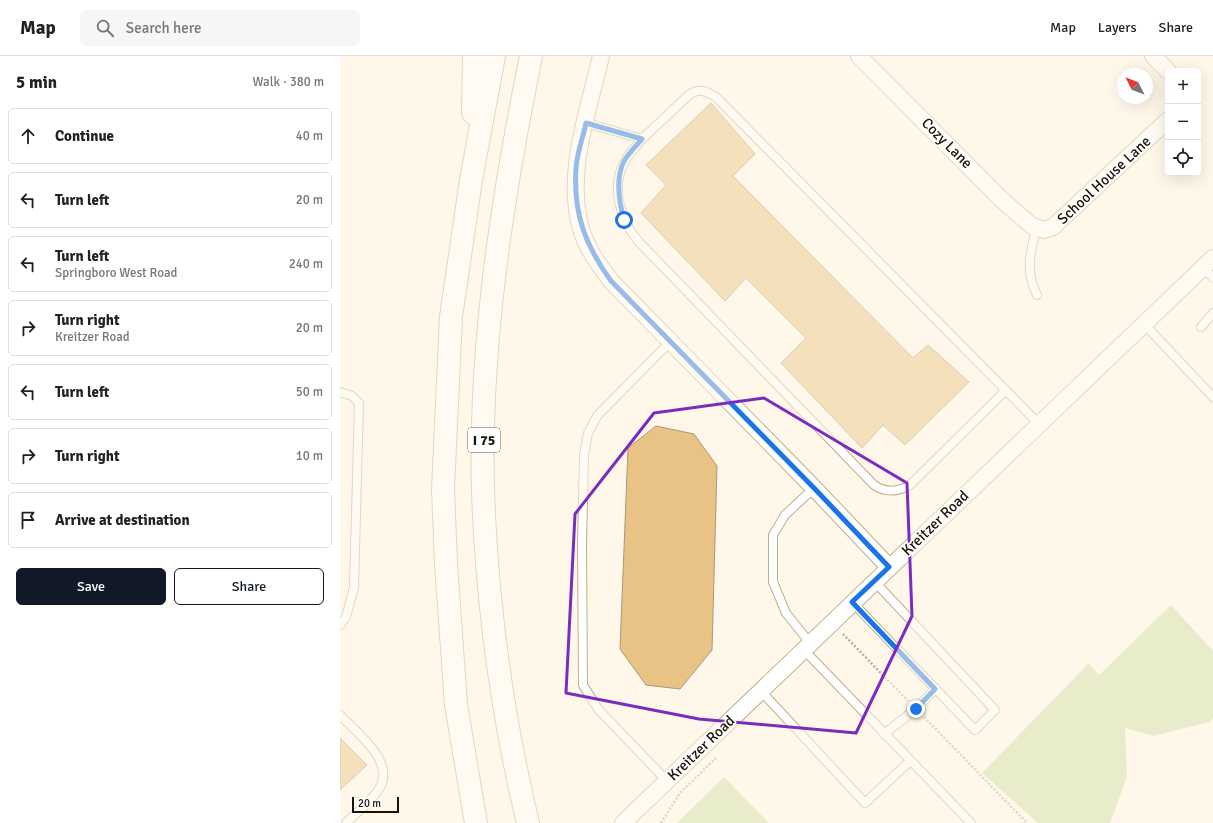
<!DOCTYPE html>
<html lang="en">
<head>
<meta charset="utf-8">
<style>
  :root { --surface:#fff; --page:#f6f6f6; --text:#222; --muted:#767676; --line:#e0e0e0; --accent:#111827 }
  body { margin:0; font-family:Signika,sans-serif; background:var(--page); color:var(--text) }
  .controls { position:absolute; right:12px; top:12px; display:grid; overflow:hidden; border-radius:6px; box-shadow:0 4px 16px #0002 }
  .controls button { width:36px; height:36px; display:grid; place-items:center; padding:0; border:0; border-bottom:1px solid var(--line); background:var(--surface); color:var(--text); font:20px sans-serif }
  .compass { position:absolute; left:777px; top:12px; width:36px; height:36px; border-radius:50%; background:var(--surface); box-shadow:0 4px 16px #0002; rotate:312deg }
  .scale { position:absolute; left:12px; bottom:10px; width:47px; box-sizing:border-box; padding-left:4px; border:2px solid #191307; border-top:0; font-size:11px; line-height:14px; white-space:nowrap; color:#191307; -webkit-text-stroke:3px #fff; paint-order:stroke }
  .stop { position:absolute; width:12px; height:12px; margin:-9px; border:3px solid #1a73e8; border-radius:50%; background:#fff }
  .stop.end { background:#1a73e8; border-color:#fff; box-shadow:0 1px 4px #0008 }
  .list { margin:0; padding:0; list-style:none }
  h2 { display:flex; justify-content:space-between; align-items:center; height:52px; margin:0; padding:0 16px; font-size:17px }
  h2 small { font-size:13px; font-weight:400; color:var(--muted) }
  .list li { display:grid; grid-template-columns:26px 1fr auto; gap:12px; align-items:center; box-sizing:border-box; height:56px; margin:0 8px 8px; padding:0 8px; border:1px solid var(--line); border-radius:6px }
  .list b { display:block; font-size:15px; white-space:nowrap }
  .list p { margin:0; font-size:13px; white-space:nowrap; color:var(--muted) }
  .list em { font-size:13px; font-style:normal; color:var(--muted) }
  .actions { display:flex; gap:8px; padding:12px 16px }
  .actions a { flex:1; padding:9px 0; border:1px solid var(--accent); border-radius:6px; text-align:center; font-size:14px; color:var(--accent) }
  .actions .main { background:var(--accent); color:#fff }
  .icon { flex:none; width:22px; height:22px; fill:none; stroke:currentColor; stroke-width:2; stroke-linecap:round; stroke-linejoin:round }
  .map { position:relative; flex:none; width:873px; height:767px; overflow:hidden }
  header { display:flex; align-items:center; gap:24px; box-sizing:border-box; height:56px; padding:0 20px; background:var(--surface); border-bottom:1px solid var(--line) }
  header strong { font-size:19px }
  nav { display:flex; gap:22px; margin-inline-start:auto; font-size:14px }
  .search { width:280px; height:36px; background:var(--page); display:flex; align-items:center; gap:10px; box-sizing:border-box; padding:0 14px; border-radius:6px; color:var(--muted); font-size:15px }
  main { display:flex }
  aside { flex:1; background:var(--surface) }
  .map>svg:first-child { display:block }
</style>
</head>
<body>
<header>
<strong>Map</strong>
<div class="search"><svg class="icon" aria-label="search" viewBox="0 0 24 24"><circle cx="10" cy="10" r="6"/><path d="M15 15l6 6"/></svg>Search here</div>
<nav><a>Map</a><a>Layers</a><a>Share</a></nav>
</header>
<main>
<aside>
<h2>5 min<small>Walk · 380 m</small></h2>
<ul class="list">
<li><svg class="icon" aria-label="ahead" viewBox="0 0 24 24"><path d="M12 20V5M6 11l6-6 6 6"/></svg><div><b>Continue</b></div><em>40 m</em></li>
<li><svg class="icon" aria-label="left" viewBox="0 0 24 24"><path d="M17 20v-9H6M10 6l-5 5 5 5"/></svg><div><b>Turn left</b></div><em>20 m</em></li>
<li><svg class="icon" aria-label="left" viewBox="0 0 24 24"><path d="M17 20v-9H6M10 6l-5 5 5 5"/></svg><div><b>Turn left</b><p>Springboro West Road</p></div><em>240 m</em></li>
<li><svg class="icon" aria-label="right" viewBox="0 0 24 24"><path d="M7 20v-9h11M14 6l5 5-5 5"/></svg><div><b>Turn right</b><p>Kreitzer Road</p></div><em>20 m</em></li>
<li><svg class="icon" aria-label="left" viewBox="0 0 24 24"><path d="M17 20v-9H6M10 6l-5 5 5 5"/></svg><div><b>Turn left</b></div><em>50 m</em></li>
<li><svg class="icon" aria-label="right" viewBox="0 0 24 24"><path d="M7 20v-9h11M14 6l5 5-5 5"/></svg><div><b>Turn right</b></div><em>10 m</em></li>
<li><svg class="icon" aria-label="arrive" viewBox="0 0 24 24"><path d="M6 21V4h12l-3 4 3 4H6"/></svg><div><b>Arrive at destination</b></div></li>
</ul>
<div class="actions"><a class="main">Save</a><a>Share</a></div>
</aside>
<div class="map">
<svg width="873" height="767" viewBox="0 0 873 767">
  <rect width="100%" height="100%" fill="#fff8ea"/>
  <g fill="#cfdea7">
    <polygon points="831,549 873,595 873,663 869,666 813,680 785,672 787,721 770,767 698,767 642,717 749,607 759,619"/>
    <polygon points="384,721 429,767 337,767"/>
  </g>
  <g fill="#e9c386" stroke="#aa9777">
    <polygon points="371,47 415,98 393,120 573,302 588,289 629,326 565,389 543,369 522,392 441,307 466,282 406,222 385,245 301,157 326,129 306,109"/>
    <polygon points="316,370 354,378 377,410 372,594 340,633 306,629 280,593 288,392"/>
    <polygon points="0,682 27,709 0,734"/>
  </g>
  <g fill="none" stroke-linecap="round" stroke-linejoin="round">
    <g stroke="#beaf8d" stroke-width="10">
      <g id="service">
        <path d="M246 67 302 83 350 38C360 32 366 35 376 41L699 368"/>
        <path d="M302 83C297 90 289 97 285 105 270 131 281 166 299 186L534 429C546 437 557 436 570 429L666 334"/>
        <path d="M696 173C690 199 685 215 697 239"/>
        <polyline points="863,211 873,222"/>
        <polyline points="804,268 873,341"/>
        <polyline points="861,271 873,257"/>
        <polyline points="0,336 12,340 19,347 14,532 6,561 0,569"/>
        <polyline points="512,546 635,674 655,654 534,525"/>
        <polyline points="470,587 446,557 433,526 433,479 445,459 474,432"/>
        <polyline points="463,593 631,767"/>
        <polyline points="420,634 525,747 570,705"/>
        <path d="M0 659C18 678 59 708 37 736 29 748 16 757 6 767"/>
        <polyline points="544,678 576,653 595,633"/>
        <polyline points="327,725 258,653 243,629 242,488 244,399 248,377 257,360 331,285"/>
      </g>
    </g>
    <g stroke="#beaf8d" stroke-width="18">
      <g id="minor">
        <path d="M261 0C249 53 226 114 240 169 245 190 258 208 271 225L474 432 549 511"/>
        <polyline points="519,0 662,144 692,170 704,174 713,171 828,64"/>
        <polyline points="813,0 828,15"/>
        <polyline points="283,767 873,202"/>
      </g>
    </g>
    <g stroke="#beaf8d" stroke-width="24">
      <g id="motorway">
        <polyline points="133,57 134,0"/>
        <polyline points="136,767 116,649 106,508 103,433 111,261 131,124 154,0"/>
        <path d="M188 767C162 659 147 548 143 436 139 290 162 143 191 0"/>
      </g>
    </g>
    <g stroke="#b5aea1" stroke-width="2.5" stroke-dasharray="2 2" stroke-linecap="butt">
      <polyline points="503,578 568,645"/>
      <polyline points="584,661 687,767"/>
      <polyline points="321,767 340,737 376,702"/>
    </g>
    <use href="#service" stroke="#fff" stroke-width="8"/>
    <use href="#minor" stroke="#fff" stroke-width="16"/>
    <use href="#motorway" stroke="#fff" stroke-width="22"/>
  </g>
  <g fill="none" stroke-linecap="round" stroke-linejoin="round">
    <path stroke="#1a73e8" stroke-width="5" d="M284 164C279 146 275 123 284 105 289 97 296 90 302 83L246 67C243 81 237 97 236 112 233 157 245 189 271 225L474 432 549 511 512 546 595 633 576 653"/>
  </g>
  <path d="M0 0H873V767H0ZM424 342 567 427 572 560 516 677 359 663 226 637 235 458 314 357Z" fill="#fff8ea" fill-opacity=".55" fill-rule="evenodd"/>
  <path fill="none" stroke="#7b2cbf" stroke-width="3" stroke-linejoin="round" d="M424 342 567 427 572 560 516 677 359 663 226 637 235 458 314 357Z"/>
  <g text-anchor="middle" stroke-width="3.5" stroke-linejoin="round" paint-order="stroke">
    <rect fill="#fff" stroke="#5e5a51" stroke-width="1" x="128" y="372" width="32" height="24" rx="3"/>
    <g font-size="14" font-weight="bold" fill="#191307">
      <text x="144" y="389">I 75</text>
    </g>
    <g font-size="15" fill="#191307" stroke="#fff">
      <text transform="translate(607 87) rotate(45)" y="5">Cozy Lane</text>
      <text transform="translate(764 124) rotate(-43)" y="5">School House Lane</text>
      <text transform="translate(595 467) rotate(-44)" y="5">Kreitzer Road</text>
      <text transform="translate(361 692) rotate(-44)" y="5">Kreitzer Road</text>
    </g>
  </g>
</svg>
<div class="controls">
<button>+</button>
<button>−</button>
<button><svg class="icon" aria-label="locate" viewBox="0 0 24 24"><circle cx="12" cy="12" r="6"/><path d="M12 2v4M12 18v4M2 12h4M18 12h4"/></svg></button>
</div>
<svg class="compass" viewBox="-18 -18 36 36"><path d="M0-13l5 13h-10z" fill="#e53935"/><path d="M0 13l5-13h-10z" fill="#767676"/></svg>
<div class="scale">20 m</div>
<div class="stop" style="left:284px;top:164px"></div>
<div class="stop end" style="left:576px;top:653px"></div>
</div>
</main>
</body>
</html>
